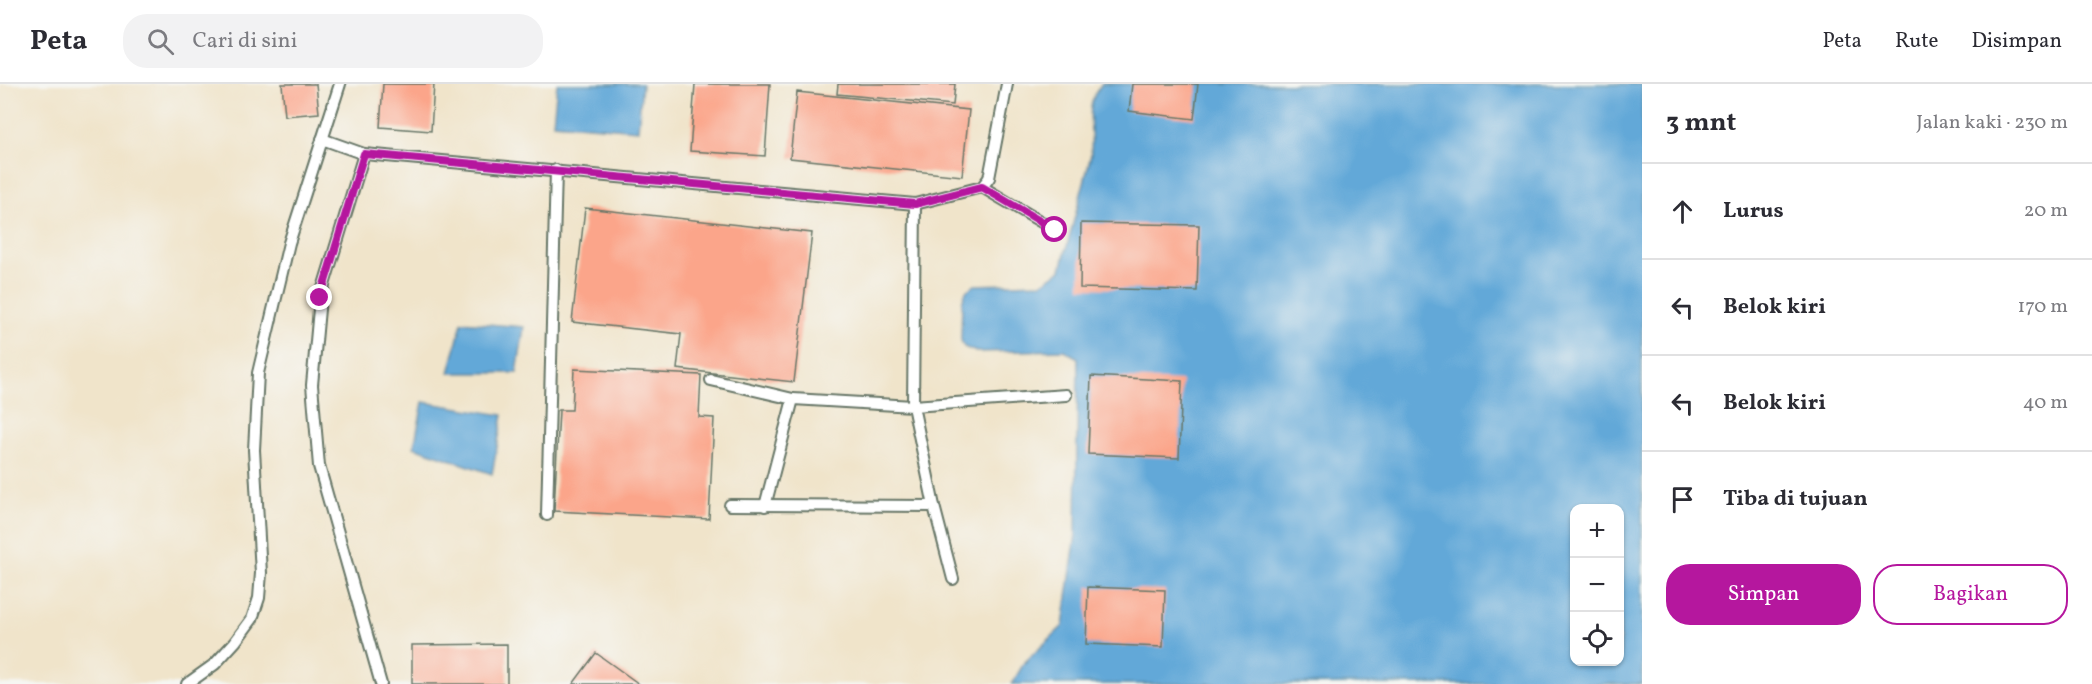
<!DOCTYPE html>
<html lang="id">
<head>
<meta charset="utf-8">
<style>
  :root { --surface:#fff; --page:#f2f2f3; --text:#2b2b33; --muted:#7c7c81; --line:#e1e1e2; --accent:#b5179e }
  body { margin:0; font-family:Vollkorn,serif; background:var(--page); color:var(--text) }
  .controls { position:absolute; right:18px; bottom:18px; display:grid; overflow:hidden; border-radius:12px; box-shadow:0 2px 4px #0004 }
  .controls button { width:54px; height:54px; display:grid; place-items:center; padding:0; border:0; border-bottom:2px solid var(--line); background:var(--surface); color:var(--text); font:30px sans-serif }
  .stop { position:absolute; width:18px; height:18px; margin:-14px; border:4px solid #b5179e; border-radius:50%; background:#fff }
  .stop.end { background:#b5179e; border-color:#fff; box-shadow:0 2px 6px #0008 }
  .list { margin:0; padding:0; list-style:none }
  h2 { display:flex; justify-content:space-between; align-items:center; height:78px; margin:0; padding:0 24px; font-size:26px }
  h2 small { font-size:20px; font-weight:400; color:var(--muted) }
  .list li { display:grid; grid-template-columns:39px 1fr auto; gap:18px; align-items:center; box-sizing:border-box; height:96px; padding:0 24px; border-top:2px solid var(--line) }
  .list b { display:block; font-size:22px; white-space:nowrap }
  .list em { font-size:20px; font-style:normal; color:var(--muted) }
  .actions { display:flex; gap:12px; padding:18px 24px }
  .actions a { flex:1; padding:14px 0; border:2px solid var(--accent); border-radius:24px; text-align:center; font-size:21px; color:var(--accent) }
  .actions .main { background:var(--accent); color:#fff }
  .icon { flex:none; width:33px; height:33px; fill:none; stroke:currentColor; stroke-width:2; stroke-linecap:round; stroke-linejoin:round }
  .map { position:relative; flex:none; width:1642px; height:600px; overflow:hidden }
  header { display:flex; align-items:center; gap:36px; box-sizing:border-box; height:84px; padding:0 30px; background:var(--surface); border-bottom:2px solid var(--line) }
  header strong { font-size:28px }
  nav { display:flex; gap:33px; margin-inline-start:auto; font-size:21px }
  .search { width:420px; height:54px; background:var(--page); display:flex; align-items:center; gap:15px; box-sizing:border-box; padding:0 21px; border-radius:24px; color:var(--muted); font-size:22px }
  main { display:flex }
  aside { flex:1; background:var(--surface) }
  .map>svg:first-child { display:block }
</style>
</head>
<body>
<header>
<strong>Peta</strong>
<div class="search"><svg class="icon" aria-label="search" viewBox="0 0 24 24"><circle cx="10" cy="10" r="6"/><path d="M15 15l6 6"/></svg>Cari di sini</div>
<nav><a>Peta</a><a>Rute</a><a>Disimpan</a></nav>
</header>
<main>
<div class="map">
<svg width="1642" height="600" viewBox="0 0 1642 600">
  <rect width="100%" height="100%" fill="#f6f6f2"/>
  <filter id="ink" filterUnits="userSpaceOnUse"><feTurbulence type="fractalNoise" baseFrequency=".0167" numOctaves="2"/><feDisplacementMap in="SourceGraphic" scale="12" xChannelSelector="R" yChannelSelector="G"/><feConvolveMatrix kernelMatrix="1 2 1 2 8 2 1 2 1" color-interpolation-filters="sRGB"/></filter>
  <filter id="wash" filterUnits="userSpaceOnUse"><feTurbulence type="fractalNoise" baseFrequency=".008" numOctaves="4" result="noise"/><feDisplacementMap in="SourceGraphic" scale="24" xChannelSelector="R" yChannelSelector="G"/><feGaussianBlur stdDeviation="1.35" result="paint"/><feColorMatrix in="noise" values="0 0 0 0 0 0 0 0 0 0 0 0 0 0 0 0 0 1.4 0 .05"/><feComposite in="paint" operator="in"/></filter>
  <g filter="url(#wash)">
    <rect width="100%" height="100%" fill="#f0e4ca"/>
    <g fill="#62a8d8" stroke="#407286" stroke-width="1.5" fill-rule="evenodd">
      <polygon points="557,0 642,0 638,46 553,39"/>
      <path d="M1102 0H1642V600H1012L1024 579 1063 542 1076 450 1078 274 1064 266 976 268 964 263 961 256 962 218 966 207 975 201 1042 199 1061 186C1070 149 1081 112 1090 75 1096 48 1081 23 1102 0ZM1574 424H1620V578H1574Z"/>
      <polygon points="462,238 524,243 517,289 449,289"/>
      <polygon points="423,318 503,331 492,390 414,363"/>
    </g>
    <g id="blocks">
      <g fill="#fba58a">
        <polygon points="282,0 316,0 319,29 285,32"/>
        <polygon points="383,0 434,0 431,47 380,43"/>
        <polygon points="695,0 770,0 765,72 690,67"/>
        <polygon points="838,0 955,0 953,21 837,10"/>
        <polygon points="1132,0 1198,0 1194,35 1129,27"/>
        <polygon points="797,8 969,26 962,92 790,74"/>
        <polygon points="585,124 812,149 794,298 677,285 681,250 572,238"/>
        <polygon points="1081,139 1199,141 1197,207 1080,204"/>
        <polygon points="574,285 701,291 699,333 714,334 709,435 554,427 559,326 572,326"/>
        <polygon points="1091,292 1182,297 1179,374 1088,370"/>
        <polygon points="1088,503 1165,506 1163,563 1086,560"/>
        <polygon points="507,560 507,600 412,600 412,561"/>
        <polygon points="596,569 639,600 573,600"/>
      </g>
    </g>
  </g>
  <g filter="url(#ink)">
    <use href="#blocks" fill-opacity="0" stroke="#687768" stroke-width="1.5"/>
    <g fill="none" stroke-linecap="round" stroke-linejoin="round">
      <g stroke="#687768" stroke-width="14">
        <g id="lane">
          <polyline points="322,55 364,70 915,120 982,103 989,94 1007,0"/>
          <polyline points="364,70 320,214 312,301 319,382 381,600"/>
          <polyline points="982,103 1055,146"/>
          <polyline points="915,120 913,322 1066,311"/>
          <polyline points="711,296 793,315 913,322 934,422 953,495"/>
          <polyline points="730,421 934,422"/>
          <polyline points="765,422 793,315"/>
          <polyline points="547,431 556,86"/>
          <polyline points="187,600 215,580 235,558 252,535 259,514 261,489 254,366 258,289 289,159 340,0"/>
        </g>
      </g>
      <use href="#lane" stroke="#fff" stroke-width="10"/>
    </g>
  </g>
  <g fill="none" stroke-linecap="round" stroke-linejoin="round" filter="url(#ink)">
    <polyline stroke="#b5179e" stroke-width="8" points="320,214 364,70 915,120 982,103 1055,146"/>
  </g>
</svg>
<div class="controls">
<button>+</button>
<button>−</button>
<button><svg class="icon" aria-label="locate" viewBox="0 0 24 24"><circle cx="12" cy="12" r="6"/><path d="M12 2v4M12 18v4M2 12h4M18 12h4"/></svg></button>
</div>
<div class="stop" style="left:1055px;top:146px"></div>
<div class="stop end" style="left:320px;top:214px"></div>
</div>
<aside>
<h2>3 mnt<small>Jalan kaki · 230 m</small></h2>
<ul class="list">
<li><svg class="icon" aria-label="ahead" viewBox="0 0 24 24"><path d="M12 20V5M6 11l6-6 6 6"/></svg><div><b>Lurus</b></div><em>20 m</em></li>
<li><svg class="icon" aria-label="left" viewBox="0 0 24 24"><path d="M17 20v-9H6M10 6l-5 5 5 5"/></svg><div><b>Belok kiri</b></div><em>170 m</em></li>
<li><svg class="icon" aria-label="left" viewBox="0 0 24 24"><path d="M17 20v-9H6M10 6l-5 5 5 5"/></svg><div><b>Belok kiri</b></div><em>40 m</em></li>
<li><svg class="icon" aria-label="arrive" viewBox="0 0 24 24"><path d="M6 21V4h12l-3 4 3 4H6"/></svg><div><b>Tiba di tujuan</b></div></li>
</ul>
<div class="actions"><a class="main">Simpan</a><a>Bagikan</a></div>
</aside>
</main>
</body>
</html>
